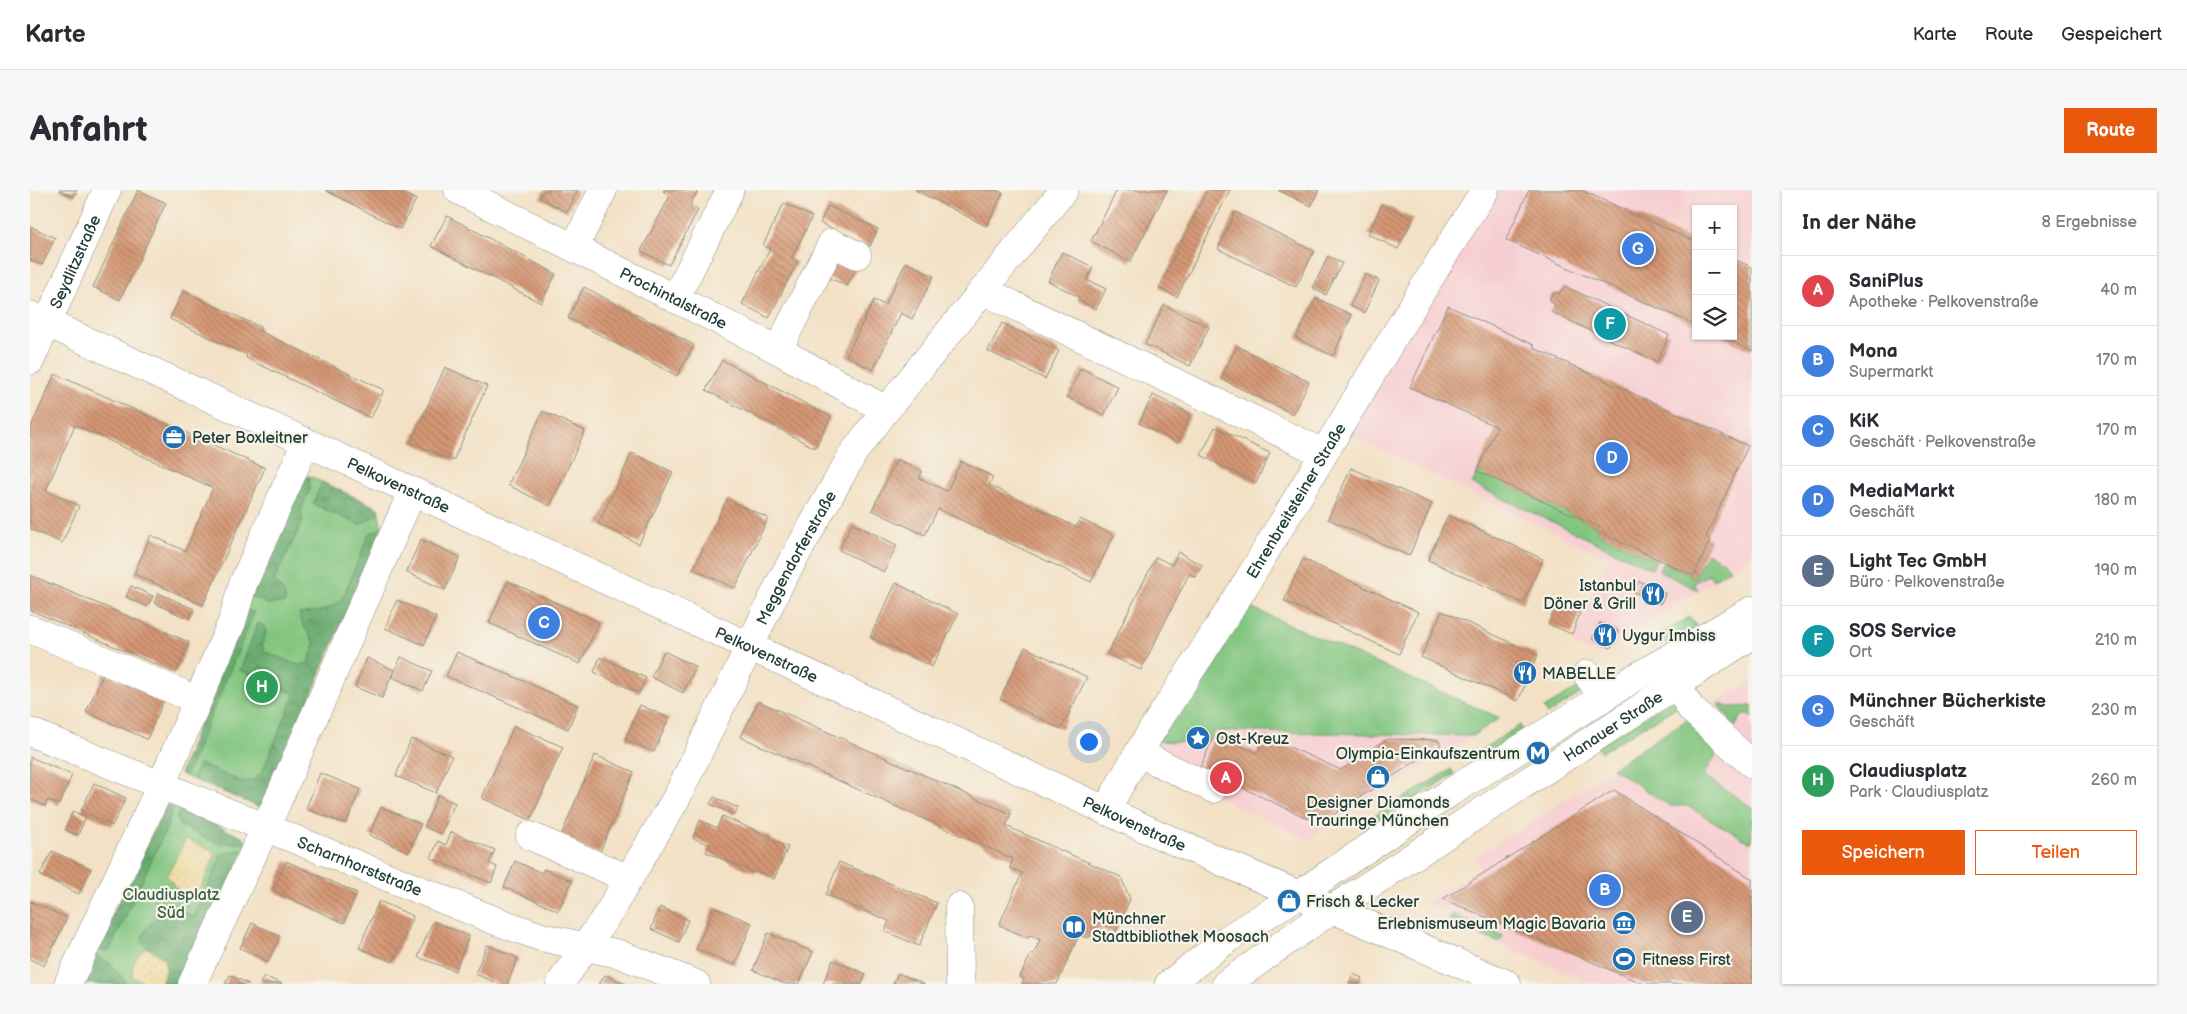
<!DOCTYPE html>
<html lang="de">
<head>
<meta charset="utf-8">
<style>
  :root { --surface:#fff; --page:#f7f7f7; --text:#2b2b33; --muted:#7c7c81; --line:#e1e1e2; --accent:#ea580c }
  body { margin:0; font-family:"Balsamiq Sans",sans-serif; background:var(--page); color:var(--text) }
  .controls { position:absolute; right:15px; top:15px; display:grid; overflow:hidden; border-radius:0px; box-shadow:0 1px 4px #0004 }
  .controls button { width:45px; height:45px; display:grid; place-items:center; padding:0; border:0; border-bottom:1px solid var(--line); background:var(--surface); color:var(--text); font:25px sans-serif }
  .you { position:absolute; left:1058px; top:551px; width:18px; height:18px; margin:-12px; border:4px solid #fff; border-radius:50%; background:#1a73e8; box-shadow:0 0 0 8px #1a73e833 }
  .badge { display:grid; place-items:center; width:32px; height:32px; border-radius:50%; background:var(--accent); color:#fff; font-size:16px; font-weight:700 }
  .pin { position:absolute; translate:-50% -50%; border:2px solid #fff; box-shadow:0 1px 5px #0006 }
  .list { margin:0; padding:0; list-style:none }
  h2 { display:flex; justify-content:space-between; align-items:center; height:65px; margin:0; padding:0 20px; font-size:21px }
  h2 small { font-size:16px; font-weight:400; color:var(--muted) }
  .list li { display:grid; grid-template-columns:32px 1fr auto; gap:15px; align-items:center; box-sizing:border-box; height:70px; padding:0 20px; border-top:1px solid var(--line) }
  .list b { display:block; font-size:19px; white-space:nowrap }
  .list p { margin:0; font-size:16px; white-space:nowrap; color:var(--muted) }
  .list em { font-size:16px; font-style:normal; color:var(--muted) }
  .actions { display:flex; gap:10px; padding:15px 20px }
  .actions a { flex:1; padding:11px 0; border:1px solid var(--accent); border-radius:0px; text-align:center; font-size:18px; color:var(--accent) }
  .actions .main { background:var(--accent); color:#fff }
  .icon { flex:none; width:28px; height:28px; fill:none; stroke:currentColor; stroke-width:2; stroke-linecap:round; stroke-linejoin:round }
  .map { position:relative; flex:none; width:1722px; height:794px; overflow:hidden; border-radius:0px }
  header { display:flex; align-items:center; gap:30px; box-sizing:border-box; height:70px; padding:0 25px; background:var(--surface); border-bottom:1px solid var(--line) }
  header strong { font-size:24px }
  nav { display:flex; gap:28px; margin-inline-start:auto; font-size:18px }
  .intro { display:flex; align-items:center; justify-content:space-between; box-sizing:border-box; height:120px; padding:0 30px }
  h1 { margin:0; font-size:35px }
  .button { padding:12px 22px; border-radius:0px; background:var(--accent); color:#fff; font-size:18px; font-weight:700 }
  main { display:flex; gap:30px; padding:0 30px }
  aside { flex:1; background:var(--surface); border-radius:0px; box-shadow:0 1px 4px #0004 }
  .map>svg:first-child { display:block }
</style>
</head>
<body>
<header>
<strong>Karte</strong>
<nav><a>Karte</a><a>Route</a><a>Gespeichert</a></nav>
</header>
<div class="intro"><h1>Anfahrt</h1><a class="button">Route</a></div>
<main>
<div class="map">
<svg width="1722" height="794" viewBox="0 0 1722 794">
  <defs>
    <pattern id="forest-crowns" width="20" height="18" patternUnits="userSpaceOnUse" patternTransform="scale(1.25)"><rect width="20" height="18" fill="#68aa6e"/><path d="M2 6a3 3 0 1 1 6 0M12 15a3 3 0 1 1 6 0" fill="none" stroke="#558c5b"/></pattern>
    <pattern id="sand-dots" width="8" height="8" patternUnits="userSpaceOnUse" patternTransform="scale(1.25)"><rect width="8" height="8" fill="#eeda9e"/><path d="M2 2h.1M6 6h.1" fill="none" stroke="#ccbc89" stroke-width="1.8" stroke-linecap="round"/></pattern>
    <pattern id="building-back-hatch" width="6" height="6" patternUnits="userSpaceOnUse" patternTransform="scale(1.25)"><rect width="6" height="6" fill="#d59774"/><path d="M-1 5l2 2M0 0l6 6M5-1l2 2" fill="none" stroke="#ac7c60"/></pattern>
  </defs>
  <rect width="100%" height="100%" fill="#f7f3e8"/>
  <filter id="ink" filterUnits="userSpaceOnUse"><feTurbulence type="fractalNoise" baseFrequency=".02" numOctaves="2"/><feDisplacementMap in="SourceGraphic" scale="10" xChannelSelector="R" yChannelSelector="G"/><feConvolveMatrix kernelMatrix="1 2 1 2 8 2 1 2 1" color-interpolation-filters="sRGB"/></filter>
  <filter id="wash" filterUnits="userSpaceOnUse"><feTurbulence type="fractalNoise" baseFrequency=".0096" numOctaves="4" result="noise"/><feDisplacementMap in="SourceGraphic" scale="20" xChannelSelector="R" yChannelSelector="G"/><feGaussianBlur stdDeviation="1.12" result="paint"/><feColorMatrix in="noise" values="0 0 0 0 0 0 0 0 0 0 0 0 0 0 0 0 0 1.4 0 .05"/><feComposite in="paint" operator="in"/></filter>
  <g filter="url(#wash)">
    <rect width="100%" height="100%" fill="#f3e1c6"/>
    <g fill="#f7cfd2" fill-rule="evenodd">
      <path d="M1458 0H1722V366L1569 465 1542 454 1578 368 1313 242ZM1666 19H1703V146H1666Z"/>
      <polygon points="1722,490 1722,794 1563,794 1416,731 1418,723 1394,713 1451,678 1445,668"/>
      <polygon points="1185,541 1442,546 1278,649 1112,572 1123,551"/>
    </g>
    <g fill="#81c57f" stroke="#50815a">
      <polygon points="1448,281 1568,337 1566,342 1626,370 1622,379 1442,294"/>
      <polygon points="279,286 348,318 352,338 229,617 150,584 267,291"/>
      <polygon points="1677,363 1695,372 1700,379 1683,390 1679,384 1664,393 1668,400 1629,381 1633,372 1664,387"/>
      <polygon points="1211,413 1470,528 1442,546 1185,541 1175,553 1123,551"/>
      <polygon points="1660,427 1667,437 1637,454 1631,443"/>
      <polygon points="1549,497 1553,502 1518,524 1514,518"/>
      <polygon points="1647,507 1652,514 1571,562 1567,557"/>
      <polygon points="1689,514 1699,517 1722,516 1722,528 1714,523 1705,537"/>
      <polygon points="1658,529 1690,559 1673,585 1722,617 1721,653 1657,616 1640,616 1582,578"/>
      <polygon points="1490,535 1493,541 1451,567 1448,562"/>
      <polygon points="1421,579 1424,584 1334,639 1331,634"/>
      <polygon points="137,614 214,648 216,656 151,794 50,794"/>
      <polygon points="1422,724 1474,746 1467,752 1419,731"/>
    </g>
    <g fill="url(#forest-crowns)" stroke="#447451">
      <polygon points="279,286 280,299 271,320 273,330 244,391 254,403 256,413 238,414 219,406 267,291"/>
      <polygon points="292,292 348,318 349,324 329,335 283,314"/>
      <path d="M352 338 236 612 229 617 163 589 169 574 213 592 223 590 232 582 265 504 210 480 228 433 234 436 236 443 232 455 235 462 268 475 278 473 285 454 273 435 269 424C288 421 300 422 313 407L339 344Z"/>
      <polygon points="213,418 224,423 158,580 154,585 150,584"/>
      <polygon points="137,614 142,617 137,637 80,760 74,761 66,758"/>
      <polygon points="150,620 214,648 215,653 187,653 150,636 147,627"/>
      <path d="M209 660 213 662 151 794H130C146 761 126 771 112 751 114 734 130 725 145 718L164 727 190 670V664Z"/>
      <polygon points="62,764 78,772 98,794 61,794 51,789"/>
    </g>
    <g fill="url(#sand-dots)" stroke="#868c69">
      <polygon points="156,649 186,663 171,698 162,708 150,704 137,686"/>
      <path d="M117 758C137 768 140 773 130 794H118L102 787C102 775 106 764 117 758Z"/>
    </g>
    <g id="blocks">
      <g fill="url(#building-back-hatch)">
        <polygon points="29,0 47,0 44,7"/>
        <polygon points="108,0 136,13 90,110 63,97"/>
        <polygon points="295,0 368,0 386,10 370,39"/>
        <polygon points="514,0 548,0 537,22 510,8"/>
        <polygon points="634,0 668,0 660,15 668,20 639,75 611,61 640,6 633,1"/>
        <polygon points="885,0 966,0 973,3 956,36"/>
        <polygon points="1087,0 1137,0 1100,72 1061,51"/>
        <polygon points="1177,0 1200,0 1147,107 1129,98"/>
        <polygon points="1248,0 1289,0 1281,16"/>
        <polygon points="1499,0 1551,0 1666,52 1666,135 1476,50"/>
        <polygon points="754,13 782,27 761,69 767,72 739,128 712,114 740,59 733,55"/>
        <polygon points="1352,14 1383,29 1368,59 1338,44"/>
        <polygon points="798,16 848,39 840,56 790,33"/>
        <polygon points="1205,22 1284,61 1266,97 1188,59"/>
        <polygon points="417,26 526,84 511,113 401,56"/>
        <polygon points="0,36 25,48 12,75 0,70"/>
        <polygon points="1032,62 1063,77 1057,90 1076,99 1066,119 1048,110 1049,107 1018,91"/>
        <polygon points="800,66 826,79 817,96 791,84"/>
        <polygon points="1298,66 1312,73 1296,105 1283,98"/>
        <polygon points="1703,69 1722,77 1722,161 1690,146 1703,146"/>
        <polygon points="876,72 904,86 882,129 871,123 843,180 816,166 844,110 855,115"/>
        <polygon points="1336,84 1349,91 1334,123 1320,116"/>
        <polygon points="1534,96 1639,145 1627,172 1521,122 1525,115 1520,111 1520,107 1524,103 1530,103"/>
        <polygon points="554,97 664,155 647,186 538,128"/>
        <polygon points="153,101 230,137 229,141 354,200 341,228 216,168 217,165 140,129"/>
        <polygon points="1286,108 1322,125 1303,166 1266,148"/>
        <polygon points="1134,115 1179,137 1160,176 1115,154"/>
        <polygon points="1418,116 1504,155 1504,158 1718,256 1676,347 1680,350 1664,386 1567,341 1569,337 1447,281 1467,237 1380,197"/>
        <polygon points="972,133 1029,161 1015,189 958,161"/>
        <polygon points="1207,156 1279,192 1263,224 1191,189"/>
        <polygon points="692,170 801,227 785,258 676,200"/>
        <polygon points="415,177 457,196 423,271 381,252"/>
        <polygon points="1051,178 1088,197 1074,225 1037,207"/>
        <polygon points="25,184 235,278 173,415 104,384 121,345 155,361 183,298 45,235 16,300 49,316 32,353 0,339 0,239"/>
        <polygon points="1123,205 1161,224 1147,253 1109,233"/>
        <polygon points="513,221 555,241 520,316 478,295"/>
        <polygon points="1185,237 1240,263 1226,293 1171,265"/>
        <polygon points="602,263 643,282 609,354 568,334"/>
        <polygon points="867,269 892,281 889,288 917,301 931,271 963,287 959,295 1046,337 1050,329 1084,345 1061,392 908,319 895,345 842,320"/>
        <polygon points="1321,278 1402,314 1379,366 1298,329"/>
        <polygon points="697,309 738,328 705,398 663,379"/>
        <polygon points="1418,325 1513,369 1493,413 1398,370"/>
        <polygon points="822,333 867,355 854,382 809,360"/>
        <polygon points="391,349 430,367 415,400 376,382"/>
        <polygon points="1148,362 1172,375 1166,387 1159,384 1111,480 1077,464 1126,367 1142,375"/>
        <polygon points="1273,369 1388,422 1369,464 1254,411"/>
        <polygon points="0,385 159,452 146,483 0,420"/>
        <polygon points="478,391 569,432 550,474 459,433"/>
        <polygon points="1609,391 1635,403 1630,414 1604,402"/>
        <polygon points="866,393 928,424 902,477 840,447"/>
        <polygon points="101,396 123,406 117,417 96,407"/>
        <polygon points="128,403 164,419 159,429 124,413"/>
        <polygon points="367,410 406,427 394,455 355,438"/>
        <polygon points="1527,414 1550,423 1542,444 1518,434"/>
        <polygon points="1412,421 1508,465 1488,511 1391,467"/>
        <polygon points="1570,433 1588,442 1581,458 1562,449"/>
        <polygon points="995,457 1057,487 1031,539 970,509"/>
        <polygon points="634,461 666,477 653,503 621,487"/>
        <polygon points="427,462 548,515 538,539 416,486"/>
        <polygon points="371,467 402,481 393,501 362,487"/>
        <polygon points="570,467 616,488 609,503 564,482"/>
        <polygon points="337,468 364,480 352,508 325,497"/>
        <polygon points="74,483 135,508 117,549 56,522"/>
        <polygon points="728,511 981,624 976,636 1091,687 1100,709 1085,744 1067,737 1063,745 1057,748 1049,745 1027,794 992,794 994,789 990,787 1001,764 1003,765 1010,750 1000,745 998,748 969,735 992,683 980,678 983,669 711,547"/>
        <polygon points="610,515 639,528 624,562 595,549"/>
        <polygon points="484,536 533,557 500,630 452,608"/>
        <polygon points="1185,544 1227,563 1235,546 1311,580 1357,549 1408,550 1411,555 1298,628 1283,621 1279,629 1170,578"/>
        <polygon points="381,549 422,566 406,603 366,586"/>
        <polygon points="565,565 604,582 569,664 530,648"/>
        <polygon points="0,567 42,585 29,615 18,610 15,616 0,609"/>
        <polygon points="290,583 330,599 316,634 276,619"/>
        <polygon points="64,593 96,608 82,636 51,621"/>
        <polygon points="1584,600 1722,689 1722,794 1614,794 1413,709"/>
        <polygon points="408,605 425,613 411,644 394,637"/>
        <polygon points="684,607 708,618 705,625 680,614"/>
        <polygon points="351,617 391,634 379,662 339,645"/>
        <polygon points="43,621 56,627 48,645 35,640"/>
        <polygon points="692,626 741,647 740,649 758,657 744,689 726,681 725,683 676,662 680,655 663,648 670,630 687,638"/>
        <polygon points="421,642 465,660 459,673 467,677 461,693 401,668 408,651 416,655"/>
        <polygon points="22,661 61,679 49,704 10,685"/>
        <polygon points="256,671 327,703 314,733 243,701"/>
        <polygon points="485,671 512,683 514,679 542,691 528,721 474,697"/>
        <polygon points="809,672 907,713 889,756 855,741 859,731 796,705"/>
        <polygon points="0,711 37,728 14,776 0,769"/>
        <polygon points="349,711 383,726 363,772 329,758"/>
        <polygon points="630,717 658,730 649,752 621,739"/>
        <polygon points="684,717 722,733 705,775 666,759"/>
        <polygon points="403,731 439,746 425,781 388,767"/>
        <polygon points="222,733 250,746 238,772 210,758"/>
        <polygon points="738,743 783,762 769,794 755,794 723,780"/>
        <polygon points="457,755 488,768 477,794 470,794 445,784"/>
        <polygon points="803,770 836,784 832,794 793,794"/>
        <polygon points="868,783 894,794 863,794"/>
        <polygon points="1323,784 1332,788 1329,794 1319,793"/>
        <polygon points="200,785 219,794 195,794"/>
        <polygon points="575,785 596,794 569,794"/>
        <polygon points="234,786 252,794 230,794"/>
      </g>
    </g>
  </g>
  <g filter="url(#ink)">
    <use href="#blocks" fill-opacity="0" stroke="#898f7d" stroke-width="1"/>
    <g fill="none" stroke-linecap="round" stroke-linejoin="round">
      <g stroke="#898f7d" stroke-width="29">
        <g id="minor">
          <path id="s1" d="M428 0 748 160 856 220"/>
          <polyline points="544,58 573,0"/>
          <polyline points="954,101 1293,263"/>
          <polyline points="645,109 699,2"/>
          <path id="s2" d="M0 125 1127 644 1477 794"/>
          <polyline points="748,160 802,53 827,65"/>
          <path id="s3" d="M0 171 77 0"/>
          <polyline points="0,439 167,510"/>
          <polyline points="1635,475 1661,519 1722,574"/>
          <polyline points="1557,484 1573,508"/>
          <path id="s4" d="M0 542 466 731 511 747 589 764 666 794"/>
          <polyline points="1109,563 1183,599"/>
          <path id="s5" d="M1076 621C1118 539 1173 465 1220 387 1298 258 1373 127 1455 0"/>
          <polyline points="500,646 599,689"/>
          <polyline points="929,717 930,794"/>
          <polyline points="38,794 131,595 202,432 213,394 276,252"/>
          <polyline points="162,794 241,626 382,302"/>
          <path id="s6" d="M530 794 579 722 647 607 751 391 824 262 856 220 1034 0"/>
        </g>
      </g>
      <g stroke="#898f7d" stroke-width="29">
        <g id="major">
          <polyline points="1139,794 1199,748 1268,705 1421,602 1596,493 1722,420"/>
          <path id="s7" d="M1196 794 1301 720 1722 445"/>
        </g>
      </g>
      <use href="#minor" stroke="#fff" stroke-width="28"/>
      <use href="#major" stroke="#fff" stroke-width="28"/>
    </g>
  </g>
  <defs>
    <g id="office-disc" transform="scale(1.25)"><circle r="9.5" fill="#1f6fb2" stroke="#f7f3e8"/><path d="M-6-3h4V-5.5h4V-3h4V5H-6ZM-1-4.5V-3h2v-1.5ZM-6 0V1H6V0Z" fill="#fff"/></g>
    <g id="restaurant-disc" transform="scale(1.25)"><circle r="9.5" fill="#1f6fb2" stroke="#f7f3e8"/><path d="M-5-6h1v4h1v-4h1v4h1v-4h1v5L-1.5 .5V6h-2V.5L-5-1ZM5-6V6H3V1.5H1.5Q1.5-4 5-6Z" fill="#fff"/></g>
    <g id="sight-disc" transform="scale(1.25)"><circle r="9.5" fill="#1f6fb2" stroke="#f7f3e8"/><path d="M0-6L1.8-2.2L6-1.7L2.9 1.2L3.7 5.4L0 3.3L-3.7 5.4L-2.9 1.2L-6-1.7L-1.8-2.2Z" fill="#fff"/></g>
    <g id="metro-disc" transform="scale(1.25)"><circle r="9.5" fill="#1f6fb2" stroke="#f7f3e8"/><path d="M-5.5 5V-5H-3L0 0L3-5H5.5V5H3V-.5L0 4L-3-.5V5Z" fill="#fff"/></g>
    <g id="shop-disc" transform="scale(1.25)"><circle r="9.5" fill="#1f6fb2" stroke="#f7f3e8"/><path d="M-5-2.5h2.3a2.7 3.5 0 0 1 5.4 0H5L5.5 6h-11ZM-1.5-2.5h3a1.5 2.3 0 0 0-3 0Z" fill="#fff"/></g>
    <g id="museum-disc" transform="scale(1.25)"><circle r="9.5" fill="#1f6fb2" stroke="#f7f3e8"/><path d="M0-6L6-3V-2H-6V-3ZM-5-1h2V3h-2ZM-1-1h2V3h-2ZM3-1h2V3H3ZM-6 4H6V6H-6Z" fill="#fff"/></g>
    <g id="library-disc" transform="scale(1.25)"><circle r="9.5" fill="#1f6fb2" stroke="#f7f3e8"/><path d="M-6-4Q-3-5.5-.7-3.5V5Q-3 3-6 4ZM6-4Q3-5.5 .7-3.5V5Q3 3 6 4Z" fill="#fff"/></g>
    <g id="stadium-disc" transform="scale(1.25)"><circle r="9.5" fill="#1f6fb2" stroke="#f7f3e8"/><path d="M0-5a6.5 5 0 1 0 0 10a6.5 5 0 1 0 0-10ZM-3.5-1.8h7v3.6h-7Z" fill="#fff"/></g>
  </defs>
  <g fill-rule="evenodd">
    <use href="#office-disc" x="144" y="247"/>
    <use href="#restaurant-disc" x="1623" y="404"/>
    <use href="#restaurant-disc" x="1575" y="445"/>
    <use href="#restaurant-disc" x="1495" y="483"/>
    <use href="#sight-disc" x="1168" y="548"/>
    <use href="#metro-disc" x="1508" y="563"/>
    <use href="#shop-disc" x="1348" y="587"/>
    <use href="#shop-disc" x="1259" y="711"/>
    <use href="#museum-disc" x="1594" y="733"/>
    <use href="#library-disc" x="1044" y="737"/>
    <use href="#stadium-disc" x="1594" y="769"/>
  </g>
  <g text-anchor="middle" stroke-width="4.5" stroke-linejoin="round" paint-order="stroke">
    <g font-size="16" fill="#1f3d34" stroke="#f7f3e8">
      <text dy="6" stroke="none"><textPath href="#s3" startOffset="109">Seydlitzstraße</textPath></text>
      <text dy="6" stroke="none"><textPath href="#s1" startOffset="241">Prochintalstraße</textPath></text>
      <text dy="6" stroke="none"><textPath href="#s2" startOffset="406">Pelkovenstraße</textPath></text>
      <text dy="6" stroke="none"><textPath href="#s5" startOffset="364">Ehrenbreitsteiner Straße</textPath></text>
      <text dy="6" stroke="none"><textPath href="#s6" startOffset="488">Meggendorferstraße</textPath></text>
      <text dy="6" stroke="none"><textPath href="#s2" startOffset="811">Pelkovenstraße</textPath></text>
      <text dy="6" stroke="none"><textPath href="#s7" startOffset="465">Hanauer Straße</textPath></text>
      <text dy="6" stroke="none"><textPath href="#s2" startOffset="1216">Pelkovenstraße</textPath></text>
      <text dy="6" stroke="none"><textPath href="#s4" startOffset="356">Scharnhorststraße</textPath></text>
    </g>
    <g font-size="16" fill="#1f3d34" stroke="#f7f3e8" text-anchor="start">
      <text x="162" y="253">Peter Boxleitner</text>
      <text x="1606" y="401" text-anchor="end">Istanbul<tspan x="1606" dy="18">Döner &amp; Grill</tspan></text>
      <text x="1592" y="451">Uygur Imbiss</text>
      <text x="1512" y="489">MABELLE</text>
      <text x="1186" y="554">Ost-Kreuz</text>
      <text x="1490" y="569" text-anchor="end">Olympia-Einkaufszentrum</text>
      <text x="1348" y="618" text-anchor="middle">Designer Diamonds<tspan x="1348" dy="18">Trauringe München</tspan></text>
      <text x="1276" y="717">Frisch &amp; Lecker</text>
      <text x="1062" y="734">Münchner<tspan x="1062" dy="18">Stadtbibliothek Moosach</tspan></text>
      <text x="1576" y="739" text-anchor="end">Erlebnismuseum Magic Bavaria</text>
      <text x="1612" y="775">Fitness First</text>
    </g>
    <g font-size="16" fill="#385f47" stroke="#f7f3e8">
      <text x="141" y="710">Claudiusplatz<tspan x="141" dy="18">Süd</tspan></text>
    </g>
  </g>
</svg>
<div class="controls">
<button>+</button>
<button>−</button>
<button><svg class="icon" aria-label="layers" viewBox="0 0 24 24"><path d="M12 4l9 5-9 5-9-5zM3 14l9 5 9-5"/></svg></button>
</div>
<div class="you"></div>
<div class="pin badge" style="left:1196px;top:588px;background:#e0444e">A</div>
<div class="pin badge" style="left:1575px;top:700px;background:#3f7fe0">B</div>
<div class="pin badge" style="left:514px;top:433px;background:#3f7fe0">C</div>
<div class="pin badge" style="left:1582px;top:268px;background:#3f7fe0">D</div>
<div class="pin badge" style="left:1657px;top:727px;background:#5c6f8a">E</div>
<div class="pin badge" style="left:1580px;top:134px;background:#0f9aa8">F</div>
<div class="pin badge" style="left:1608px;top:59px;background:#3f7fe0">G</div>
<div class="pin badge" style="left:232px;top:497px;background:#2e9e5b">H</div>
</div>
<aside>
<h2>In der Nähe<small>8 Ergebnisse</small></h2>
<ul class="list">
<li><span class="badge" style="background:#e0444e">A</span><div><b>SaniPlus</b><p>Apotheke · Pelkovenstraße</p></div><em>40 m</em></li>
<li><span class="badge" style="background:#3f7fe0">B</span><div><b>Mona</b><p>Supermarkt</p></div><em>170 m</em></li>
<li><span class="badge" style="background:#3f7fe0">C</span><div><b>KiK</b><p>Geschäft · Pelkovenstraße</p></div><em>170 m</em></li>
<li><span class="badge" style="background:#3f7fe0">D</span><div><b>MediaMarkt</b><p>Geschäft</p></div><em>180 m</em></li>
<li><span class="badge" style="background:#5c6f8a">E</span><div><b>Light Tec GmbH</b><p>Büro · Pelkovenstraße</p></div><em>190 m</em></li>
<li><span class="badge" style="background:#0f9aa8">F</span><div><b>SOS Service</b><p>Ort</p></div><em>210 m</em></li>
<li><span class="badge" style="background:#3f7fe0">G</span><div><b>Münchner Bücherkiste</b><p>Geschäft</p></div><em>230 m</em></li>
<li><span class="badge" style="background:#2e9e5b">H</span><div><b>Claudiusplatz</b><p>Park · Claudiusplatz</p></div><em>260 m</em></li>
</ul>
<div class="actions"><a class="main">Speichern</a><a>Teilen</a></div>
</aside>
</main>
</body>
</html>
